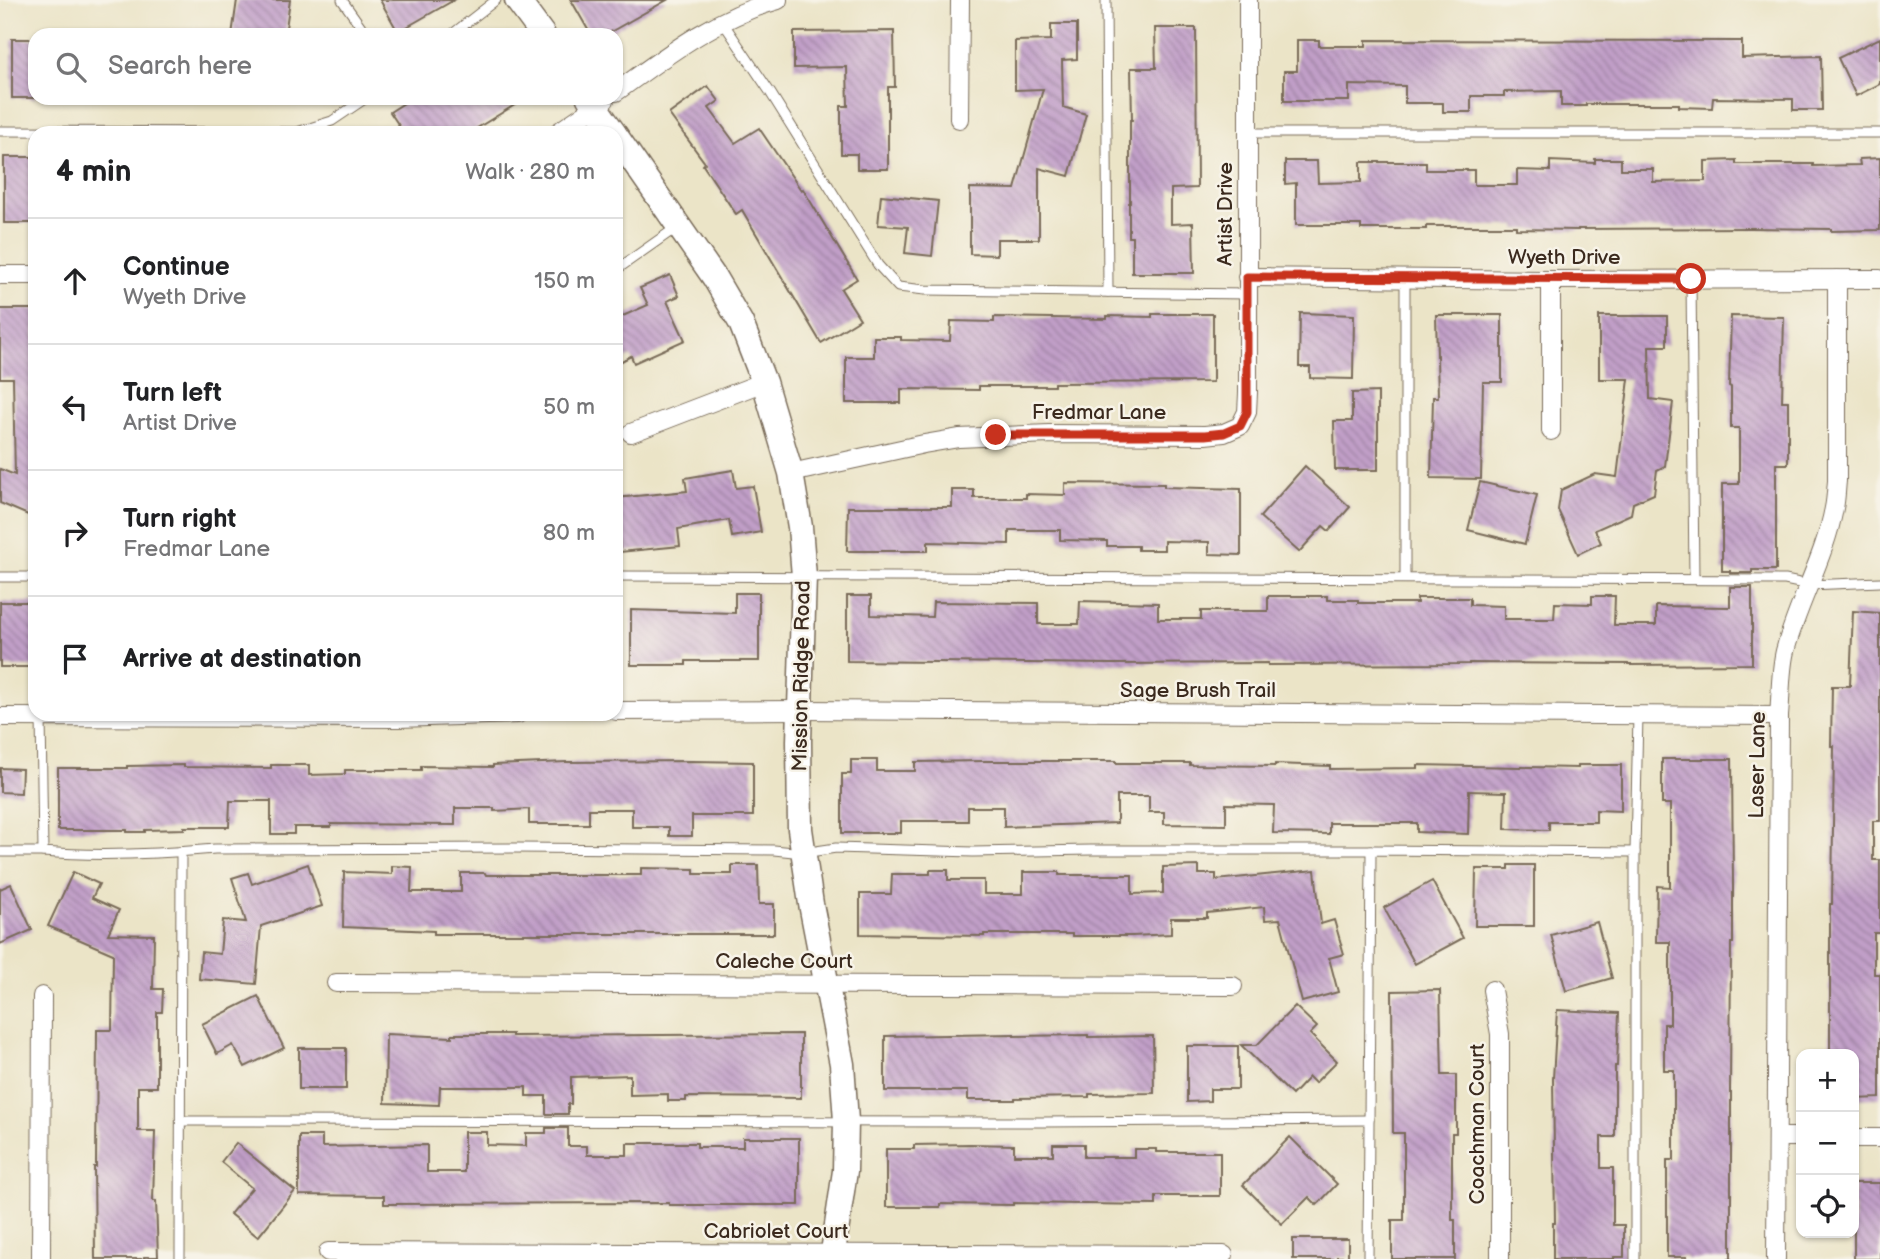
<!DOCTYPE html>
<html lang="en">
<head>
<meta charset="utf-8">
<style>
  :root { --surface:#fff; --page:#f6f6f6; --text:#202124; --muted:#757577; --line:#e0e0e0 }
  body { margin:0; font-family:"Balsamiq Sans",sans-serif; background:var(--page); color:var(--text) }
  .controls { position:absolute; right:21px; bottom:21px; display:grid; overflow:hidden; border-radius:14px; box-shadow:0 2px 5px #0004 }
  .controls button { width:63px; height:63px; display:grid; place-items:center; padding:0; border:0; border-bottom:2px solid var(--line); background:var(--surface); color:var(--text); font:35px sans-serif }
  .stop { position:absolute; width:21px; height:21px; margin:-16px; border:5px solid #c8321e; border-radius:50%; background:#fff }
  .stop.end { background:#c8321e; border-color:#fff; box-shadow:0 2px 7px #0008 }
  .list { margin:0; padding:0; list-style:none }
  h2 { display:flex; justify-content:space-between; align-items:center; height:91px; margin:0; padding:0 28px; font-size:30px }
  h2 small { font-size:23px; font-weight:400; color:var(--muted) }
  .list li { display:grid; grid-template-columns:46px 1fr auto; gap:21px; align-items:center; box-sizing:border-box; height:126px; padding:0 28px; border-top:2px solid var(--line) }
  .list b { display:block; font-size:26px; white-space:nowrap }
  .list p { margin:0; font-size:23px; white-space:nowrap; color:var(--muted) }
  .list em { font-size:23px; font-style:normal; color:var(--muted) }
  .icon { flex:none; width:38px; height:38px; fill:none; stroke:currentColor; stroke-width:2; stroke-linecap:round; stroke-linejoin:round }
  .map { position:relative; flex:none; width:1880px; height:1259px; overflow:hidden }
  .search { position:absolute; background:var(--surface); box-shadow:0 2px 5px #0004; left:28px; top:28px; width:595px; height:77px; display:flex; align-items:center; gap:18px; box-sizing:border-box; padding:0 24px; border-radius:21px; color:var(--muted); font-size:26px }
  .panel { position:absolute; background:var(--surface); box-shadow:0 2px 5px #0004; left:28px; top:126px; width:595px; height:595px; border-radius:21px }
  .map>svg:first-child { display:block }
</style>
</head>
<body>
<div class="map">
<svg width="1880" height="1259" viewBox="0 0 1880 1259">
  <defs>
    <pattern id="building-back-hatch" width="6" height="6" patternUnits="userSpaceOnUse" patternTransform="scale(1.75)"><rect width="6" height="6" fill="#c19fc8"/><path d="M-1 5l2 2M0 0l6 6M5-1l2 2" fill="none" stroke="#9e82a2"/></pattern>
  </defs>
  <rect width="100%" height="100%" fill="#f7f3e8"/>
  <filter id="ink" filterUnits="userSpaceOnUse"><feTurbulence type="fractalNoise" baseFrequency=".0143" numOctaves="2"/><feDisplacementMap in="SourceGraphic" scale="14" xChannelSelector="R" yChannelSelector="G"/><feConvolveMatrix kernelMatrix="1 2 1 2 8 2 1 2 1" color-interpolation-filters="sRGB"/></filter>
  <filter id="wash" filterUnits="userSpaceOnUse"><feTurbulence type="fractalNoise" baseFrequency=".00686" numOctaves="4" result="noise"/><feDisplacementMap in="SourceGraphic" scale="28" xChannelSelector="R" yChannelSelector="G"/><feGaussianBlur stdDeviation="1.57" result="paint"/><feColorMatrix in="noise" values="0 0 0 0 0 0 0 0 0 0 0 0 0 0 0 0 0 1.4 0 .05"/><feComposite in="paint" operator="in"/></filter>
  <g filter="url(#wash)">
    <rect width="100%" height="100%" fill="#ebe4c7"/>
    <g id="blocks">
      <g fill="url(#building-back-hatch)">
        <polygon points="237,0 290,0 285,35 232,35"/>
        <polygon points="380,0 454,0 398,32"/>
        <polygon points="571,0 667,0 605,35 591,35"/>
        <polygon points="1051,24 1077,24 1077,59 1062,60 1063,107 1086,114 1069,176 1039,168 1039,239 997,239 997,255 970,254 970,188 1015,189 1043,89 1015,90 1015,41 1051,40"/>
        <polygon points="1155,28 1196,28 1197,188 1171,189 1171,224 1193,223 1194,273 1132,273 1132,237 1129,237 1129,203 1130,203 1130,120 1132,120 1131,68 1156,68"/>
        <polygon points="894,31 895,87 888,87 888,169 857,169 857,154 841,154 841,106 848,106 847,67 794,68 794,32"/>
        <polygon points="1880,38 1880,84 1856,96 1838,58"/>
        <rect x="12" y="39" width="23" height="59"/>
        <polygon points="1297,40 1319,40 1319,46 1366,46 1366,40 1742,41 1742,58 1821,56 1822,110 1793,110 1793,99 1713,98 1712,108 1679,107 1679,104 1586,104 1586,106 1561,106 1561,91 1504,92 1504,96 1471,96 1471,112 1443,112 1443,103 1405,103 1405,86 1349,85 1349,101 1284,101 1284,71 1297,71"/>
        <polygon points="708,86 719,101 709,108 735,143 759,128 801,190 803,189 857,279 841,289 860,319 821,343 742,210 736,214 703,165 705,163 669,114"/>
        <polygon points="412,98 526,98 469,133 404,133 390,112"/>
        <rect x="4" y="157" width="31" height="66"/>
        <polygon points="1880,158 1880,230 1831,231 1831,229 1750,228 1578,229 1578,230 1516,229 1516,226 1426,226 1426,229 1361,229 1361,225 1296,225 1296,183 1285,184 1285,161 1317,161 1318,183 1361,182 1361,162 1426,162 1426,170 1474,170 1474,185 1517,185 1517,170 1550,171 1550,161 1595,163 1595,159 1621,159 1621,169 1653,169 1653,182 1705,181 1705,161 1736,160 1736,164 1813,164 1813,166 1860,165 1859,159"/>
        <polygon points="881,195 938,201 932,256 905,253 908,227 878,225"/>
        <polygon points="670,275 679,296 667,301 685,340 634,363 631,356 616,364 616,319 648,305 640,288"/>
        <polygon points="0,309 35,309 35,518 0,503 0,469 15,475 13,378 0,378"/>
        <polygon points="1300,313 1354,315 1353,379 1310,378 1310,367 1299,367"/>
        <polygon points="1152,314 1213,314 1213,382 1054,383 1054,386 979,386 979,390 901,389 901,403 846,403 846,357 874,357 874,337 901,337 901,340 950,341 951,321 994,322 994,317 1107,319 1107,316 1152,317"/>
        <polygon points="1436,315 1502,315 1502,382 1483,382 1481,479 1431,478 1433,397 1438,397"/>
        <polygon points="1599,316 1667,316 1667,346 1649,346 1650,399 1673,402 1665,466 1657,470 1654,494 1633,503 1631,514 1595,530 1601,543 1578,554 1558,510 1561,490 1595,474 1617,477 1629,379 1599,379"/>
        <polygon points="1731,316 1784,317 1782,401 1788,401 1788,464 1776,464 1776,570 1752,570 1752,573 1730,573 1730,571 1722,571 1722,484 1739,484 1739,428 1731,428 1731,387 1729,386"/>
        <polygon points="1378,392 1378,470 1335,470 1334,421 1352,421 1352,393"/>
        <polygon points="1305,466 1350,507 1329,531 1323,526 1299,552 1260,517"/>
        <polygon points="733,470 736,488 753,486 761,532 732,537 729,520 678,529 680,546 620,552 616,498 687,491 685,478"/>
        <polygon points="1480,482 1537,495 1525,544 1468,530"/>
        <polygon points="1065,483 1164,484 1164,487 1241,489 1241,555 1209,554 1209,542 1164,541 1164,550 1138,550 1138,546 1107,546 1107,541 1060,540 1060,530 1009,530 1009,544 928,542 928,551 847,551 848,507 952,507 952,490 974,490 974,498 1026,498 1026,494 1065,495"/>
        <polygon points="1730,587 1752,587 1752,664 1631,665 1631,664 1469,663 1469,664 1268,665 1268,663 1111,664 847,661 847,596 871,596 871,615 932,617 933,602 1038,603 1038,624 1079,624 1080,601 1158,603 1158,619 1201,619 1201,611 1268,611 1268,596 1327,596 1327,600 1358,600 1358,603 1417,603 1417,598 1470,598 1470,605 1504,606 1504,619 1554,619 1555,603 1592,604 1592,596 1615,596 1614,625 1656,625 1656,606 1730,607"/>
        <polygon points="735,593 759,593 759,661 686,661 686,665 631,665 631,610 735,613"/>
        <rect x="0" y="602" width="35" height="65"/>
        <polygon points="1853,611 1880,613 1880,821 1873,821 1873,860 1880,860 1880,933 1874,933 1874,974 1880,974 1880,1098 1854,1099 1854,1054 1830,1054 1830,904 1832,904 1834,746 1831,746 1832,686 1850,686"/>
        <polygon points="1662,759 1732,759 1733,886 1733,943 1731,943 1730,1093 1731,1093 1731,1259 1687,1259 1687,1257 1667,1257 1667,1160 1674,1160 1674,1070 1664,1070 1664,1024 1670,1024 1670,942 1656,942 1657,886 1670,887 1670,804 1662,804"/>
        <polygon points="851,760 877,760 877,771 915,771 915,762 986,761 1116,761 1116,763 1190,763 1190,765 1275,766 1275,764 1330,766 1330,769 1418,768 1418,765 1578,768 1578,765 1621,765 1621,811 1596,810 1596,822 1549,822 1549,830 1505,829 1506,792 1469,791 1468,834 1417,832 1417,823 1329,823 1329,834 1273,833 1274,805 1226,804 1226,825 1164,824 1164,812 1149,812 1149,796 1117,796 1117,823 1004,827 1004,807 968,807 968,821 901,821 901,833 842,833 842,774 851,774"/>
        <polygon points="692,761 753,762 753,816 692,816 692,836 669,836 669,827 632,827 632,809 589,809 589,824 529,824 529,809 494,811 494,808 455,808 455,825 331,824 331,827 294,827 294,834 271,834 271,801 230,801 229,827 184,827 184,829 145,830 145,832 127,832 127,830 58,830 58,768 127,768 127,766 184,765 184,767 271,768 271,765 309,765 309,775 345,774 345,770 421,770 421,766 493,767 493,765 567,762"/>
        <polygon points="0,768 22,769 21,793 0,792"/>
        <polygon points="308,864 322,906 261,926 256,984 199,979 201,952 220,954 223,920 246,922 232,878 248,873 252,884"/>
        <polygon points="732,865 758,865 759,904 774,904 774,934 434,934 434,931 343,927 344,872 392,874 392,866 412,867 411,892 461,892 461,873 485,873 486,875 641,875 641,868 694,869 694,874 732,874"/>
        <polygon points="1509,865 1534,865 1534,926 1475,926 1476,869 1509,869"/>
        <polygon points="1199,866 1199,874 1216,874 1216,880 1315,870 1321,924 1334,920 1344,954 1329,958 1338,992 1302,1002 1280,919 1265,920 1264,907 1207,913 1207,918 1171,918 1171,934 1132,936 1072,936 1072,934 984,934 984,936 860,934 860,894 891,894 892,874 930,874 930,870 948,870 948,880 984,880 984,894 1023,894 1023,872 1059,872 1059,875 1132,875 1132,894 1163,893 1163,867"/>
        <polygon points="73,872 99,884 92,898 119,910 108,934 154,935 153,989 163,989 162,1012 157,1012 157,1087 138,1087 138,1131 155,1131 153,1201 156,1201 158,1257 144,1257 144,1259 95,1259 94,1167 96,1167 97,1030 112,1030 113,954 48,926"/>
        <polygon points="1432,881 1463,938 1415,964 1384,908"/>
        <polygon points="11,884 32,930 0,944 0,889"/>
        <polygon points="1597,922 1612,978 1566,991 1551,935"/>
        <polygon points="1440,990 1442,1075 1456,1075 1456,1133 1452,1133 1452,1220 1455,1220 1455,1259 1392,1259 1392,1220 1404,1220 1404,1133 1393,1133 1392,991"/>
        <polygon points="258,996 284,1048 245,1067 233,1045 217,1054 202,1024"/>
        <polygon points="1295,1006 1317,1027 1310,1034 1337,1061 1315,1083 1309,1077 1292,1095 1241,1045 1257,1045"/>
        <polygon points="1557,1010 1619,1013 1617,1066 1615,1066 1615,1137 1601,1137 1601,1168 1613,1168 1613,1225 1624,1225 1624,1257 1614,1257 1614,1259 1553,1259 1553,1223 1555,1223 1553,1079"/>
        <polygon points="386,1034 452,1037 452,1034 512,1034 512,1036 801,1034 801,1098 686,1097 686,1101 668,1101 668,1094 630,1095 630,1075 571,1077 571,1104 568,1104 568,1114 546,1114 546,1096 526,1096 526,1087 440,1087 439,1105 385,1103"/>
        <polygon points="1014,1034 1014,1036 1088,1035 1088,1037 1153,1036 1154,1093 1089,1094 1089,1097 1015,1098 1015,1100 968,1100 968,1091 885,1091 885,1036"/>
        <polygon points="1187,1046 1238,1046 1238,1089 1210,1089 1210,1101 1187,1102"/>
        <rect x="299" y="1048" width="47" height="41"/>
        <polygon points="546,1128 568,1128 568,1146 587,1146 587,1155 627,1155 627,1143 697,1143 697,1147 743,1147 743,1138 799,1138 799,1205 669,1205 669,1203 384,1204 384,1196 299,1195 299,1136 322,1136 322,1147 427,1145 427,1172 464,1172 464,1132 487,1132 487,1145 526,1146 526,1133 546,1133"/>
        <polygon points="1290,1137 1337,1184 1317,1205 1309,1197 1282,1224 1243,1185"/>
        <polygon points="236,1143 295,1191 258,1237 230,1214 252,1188 221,1162"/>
        <polygon points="970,1144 1014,1145 1014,1155 1053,1155 1053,1144 1084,1144 1084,1157 1134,1157 1134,1149 1156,1149 1156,1152 1220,1152 1220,1196 1156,1196 1156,1205 1013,1203 1013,1205 940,1204 940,1207 886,1207 886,1149 914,1149 914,1145"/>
        <rect x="1854" y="1183" width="26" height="76"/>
        <polygon points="1293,1239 1348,1239 1348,1257 1337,1257 1337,1259 1293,1259"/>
      </g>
    </g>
  </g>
  <g filter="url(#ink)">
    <use href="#blocks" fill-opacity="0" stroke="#796b59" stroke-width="2"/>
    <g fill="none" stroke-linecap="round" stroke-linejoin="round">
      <g stroke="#796b59" stroke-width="11">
        <g id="lane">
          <polyline points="342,0 367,35"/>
          <polyline points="1106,0 1108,292"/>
          <polyline points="722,21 770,92 878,265 898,287 925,290 1247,294"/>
          <polyline points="451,35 496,0"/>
          <polyline points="0,131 297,132 332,121 366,98"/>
          <polyline points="1248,133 1880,133"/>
          <polyline points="616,270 677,227"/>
          <polyline points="1405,279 1405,578"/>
          <polyline points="1691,279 1694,579"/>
          <polyline points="616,576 1785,580 1809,585 1880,582"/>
          <polyline points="0,577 35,577"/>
          <path d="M41 717 43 852C101 857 158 854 215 849L516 848 774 850 803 853 836 848 973 852 1091 850H1371"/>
          <polyline points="0,852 43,852"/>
          <polyline points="181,1121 1042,1122 1369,1120"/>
          <polyline points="180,1259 181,852"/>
          <polyline points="1368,1259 1371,850 1635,852 1638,715"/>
          <polyline points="1635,1259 1635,852"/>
        </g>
      </g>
      <g stroke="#796b59" stroke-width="20">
        <g id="street">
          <path d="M616 92C667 55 716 17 778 0"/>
          <polyline points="959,119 960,0"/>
          <polyline points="557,133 605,100"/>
          <polyline points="0,275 35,275"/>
          <polyline points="1247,277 1551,280 1880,279"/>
          <polyline points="1551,431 1551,280"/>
          <polyline points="631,433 764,382"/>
          <polyline points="791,473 924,444 959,438 1049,434 1205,435 1224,433 1240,426 1247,412 1248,393 1248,0"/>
          <polyline points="616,711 801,710 1779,716"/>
          <polyline points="0,717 398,718 518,714"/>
          <polyline points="336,983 1233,986"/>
          <polyline points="1492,990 1500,1034 1500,1259"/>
          <polyline points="1777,1137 1801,1137"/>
          <polyline points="1854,1138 1880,1138"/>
          <polyline points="328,1252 1224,1255"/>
          <polyline points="41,1259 42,996"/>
          <path d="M1776 1259 1779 716C1781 695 1780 672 1785 651 1798 602 1825 557 1834 508 1836 499 1836 490 1837 481V279"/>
        </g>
      </g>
      <g stroke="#796b59" stroke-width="27">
        <g id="secondary">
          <polyline points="517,0 543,35"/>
          <polyline points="589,98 614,133"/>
          <polyline points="616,136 714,277 741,323 764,382 791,473 800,527 804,576 799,741 800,829 811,904 842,1064 846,1121 845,1171 832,1259"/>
        </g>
      </g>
      <use href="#lane" stroke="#fff" stroke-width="9"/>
      <use href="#street" stroke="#fff" stroke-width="18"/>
      <use href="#secondary" stroke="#fff" stroke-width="24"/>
    </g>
  </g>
  <g fill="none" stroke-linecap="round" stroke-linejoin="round" filter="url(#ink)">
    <polyline stroke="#c8321e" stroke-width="9" points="996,435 1205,435 1224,433 1240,426 1247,412 1247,277 1691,279"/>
  </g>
  <g text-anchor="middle" stroke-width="5" stroke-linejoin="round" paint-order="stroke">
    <g font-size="21" fill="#3b2a1e" stroke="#f7f3e8">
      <text transform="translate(1225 214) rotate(-90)" y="7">Artist Drive</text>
      <text x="1564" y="264">Wyeth Drive</text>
      <text x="1099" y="419">Fredmar Lane</text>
      <text transform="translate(801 676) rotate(-89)" y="7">Mission Ridge Road</text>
      <text x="1198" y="697">Sage Brush Trail</text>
      <text transform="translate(1757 765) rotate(-89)" y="7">Laser Lane</text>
      <text x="784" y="968">Caleche Court</text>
      <text transform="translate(1477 1124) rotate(-90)" y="7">Coachman Court</text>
      <text x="776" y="1238">Cabriolet Court</text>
    </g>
  </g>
</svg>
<div class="controls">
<button>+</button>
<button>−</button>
<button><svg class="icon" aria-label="locate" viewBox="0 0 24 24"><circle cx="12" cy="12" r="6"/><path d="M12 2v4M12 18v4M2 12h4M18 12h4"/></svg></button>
</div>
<div class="stop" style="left:1691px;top:279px"></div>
<div class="stop end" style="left:996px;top:435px"></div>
<div class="search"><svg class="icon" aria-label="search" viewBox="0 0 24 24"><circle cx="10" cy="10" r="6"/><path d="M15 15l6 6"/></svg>Search here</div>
<section class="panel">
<h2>4 min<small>Walk · 280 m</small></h2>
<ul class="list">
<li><svg class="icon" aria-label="ahead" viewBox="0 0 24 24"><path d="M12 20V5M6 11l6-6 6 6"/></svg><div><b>Continue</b><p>Wyeth Drive</p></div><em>150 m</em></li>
<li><svg class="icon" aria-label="left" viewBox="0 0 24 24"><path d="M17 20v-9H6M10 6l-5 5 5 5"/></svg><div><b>Turn left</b><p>Artist Drive</p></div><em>50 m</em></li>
<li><svg class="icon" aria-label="right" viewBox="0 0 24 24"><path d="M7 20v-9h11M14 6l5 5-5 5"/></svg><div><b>Turn right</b><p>Fredmar Lane</p></div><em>80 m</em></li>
<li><svg class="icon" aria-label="arrive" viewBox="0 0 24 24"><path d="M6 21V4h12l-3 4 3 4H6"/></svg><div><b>Arrive at destination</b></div></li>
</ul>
</section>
</div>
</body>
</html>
